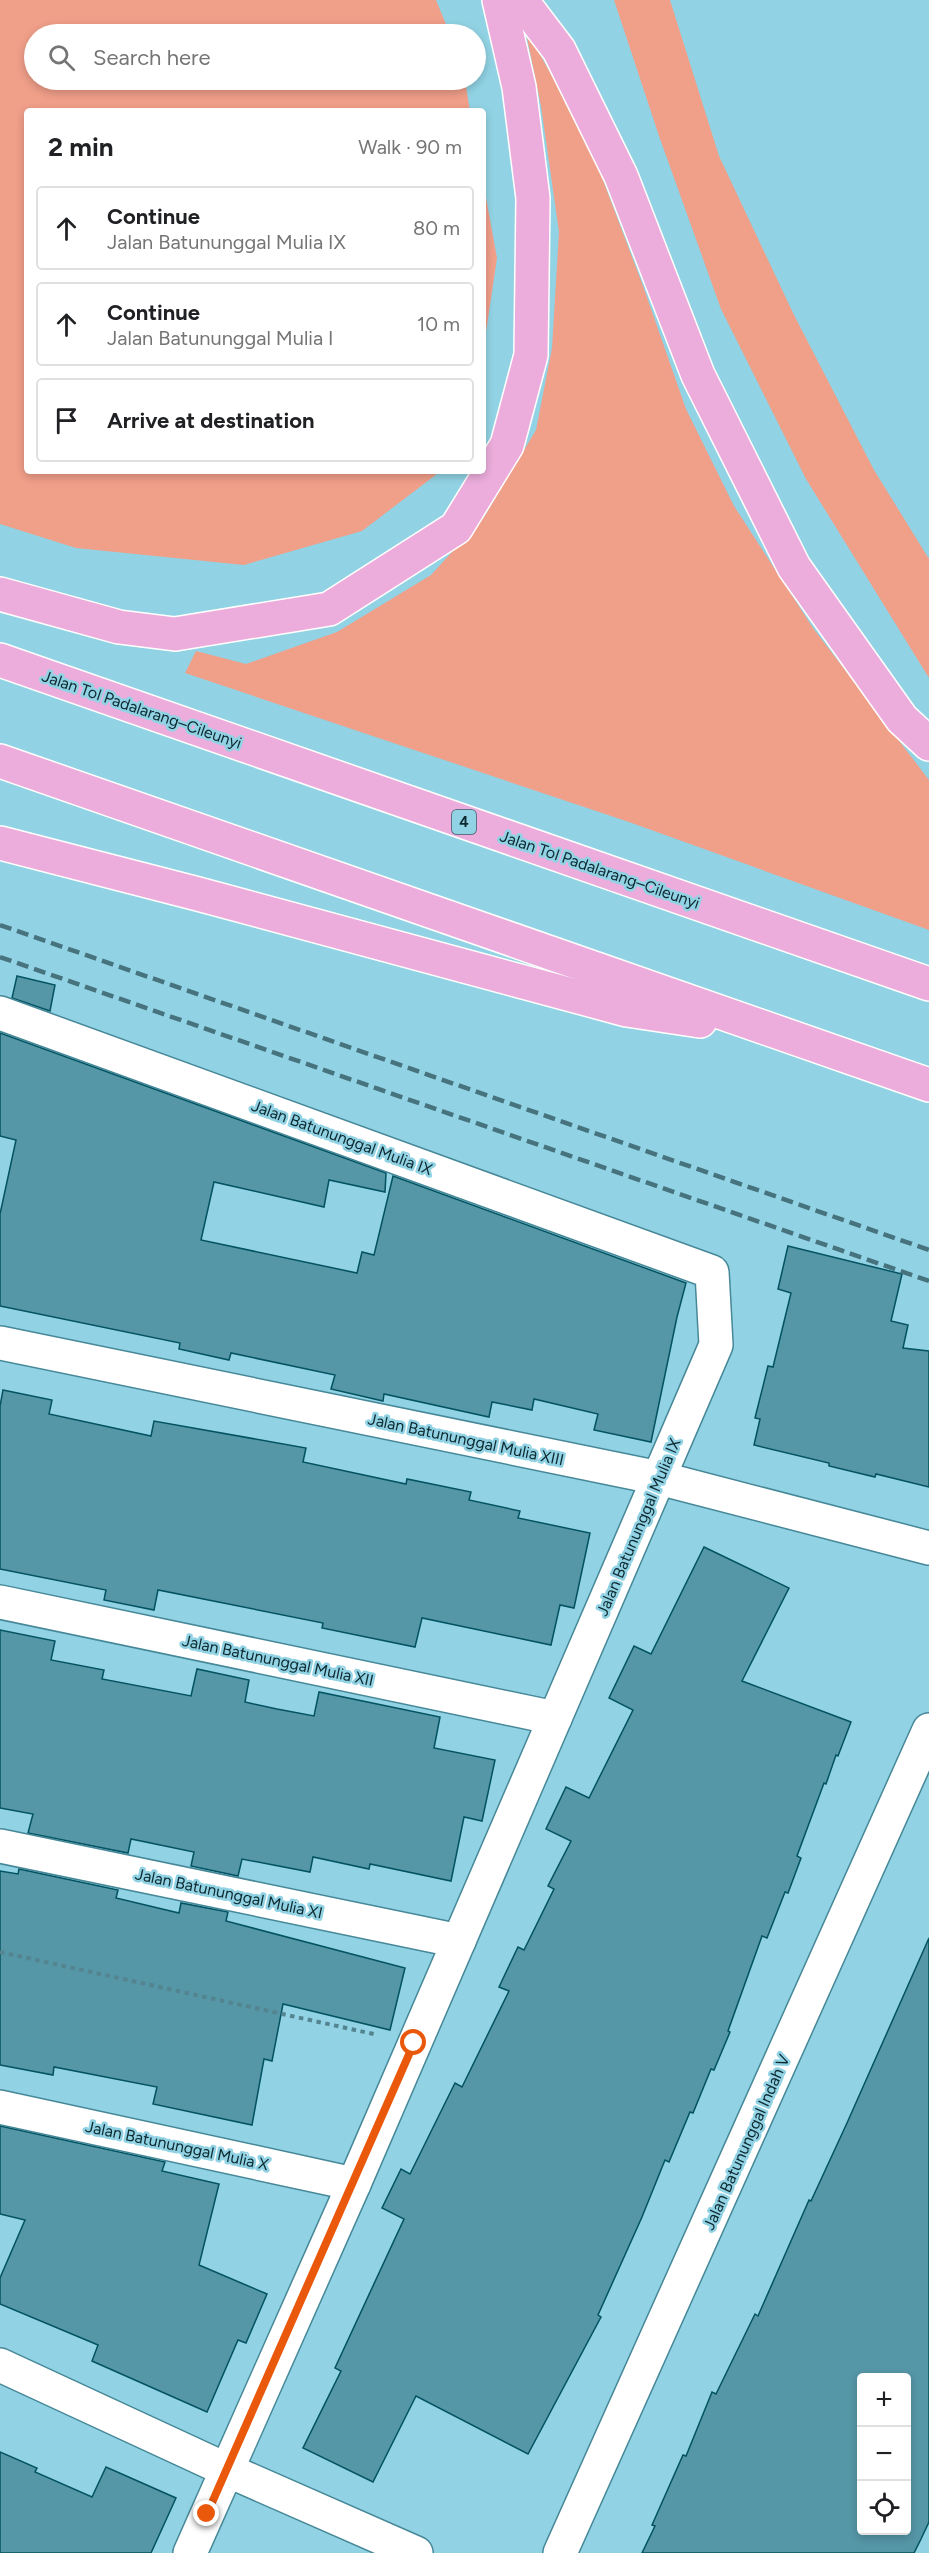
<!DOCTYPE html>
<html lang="en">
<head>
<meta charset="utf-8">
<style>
  :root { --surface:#fff; --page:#f2f2f2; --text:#202124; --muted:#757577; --line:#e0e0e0 }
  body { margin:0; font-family:Figtree,sans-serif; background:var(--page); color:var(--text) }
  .controls { position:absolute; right:18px; bottom:18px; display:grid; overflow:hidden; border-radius:6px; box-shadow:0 3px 9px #0003 }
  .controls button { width:54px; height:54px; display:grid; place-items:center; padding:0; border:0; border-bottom:2px solid var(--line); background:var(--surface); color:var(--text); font:30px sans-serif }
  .stop { position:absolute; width:18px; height:18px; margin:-14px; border:4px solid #ea580c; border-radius:50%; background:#fff }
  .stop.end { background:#ea580c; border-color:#fff; box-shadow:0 2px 6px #0008 }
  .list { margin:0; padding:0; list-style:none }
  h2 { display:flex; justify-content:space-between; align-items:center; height:78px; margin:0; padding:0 24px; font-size:26px }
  h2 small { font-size:20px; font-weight:400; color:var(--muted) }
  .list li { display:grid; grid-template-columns:39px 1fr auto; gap:18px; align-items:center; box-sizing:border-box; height:84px; margin:0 12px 12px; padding:0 12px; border:2px solid var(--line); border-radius:6px }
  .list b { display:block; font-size:22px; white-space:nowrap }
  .list p { margin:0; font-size:20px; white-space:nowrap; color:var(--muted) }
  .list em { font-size:20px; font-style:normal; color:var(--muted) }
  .icon { flex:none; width:33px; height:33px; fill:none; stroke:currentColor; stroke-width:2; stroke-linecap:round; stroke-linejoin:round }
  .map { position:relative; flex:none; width:929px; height:2553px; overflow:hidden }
  .search { position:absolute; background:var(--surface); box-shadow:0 3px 9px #0003; left:24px; top:24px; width:462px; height:66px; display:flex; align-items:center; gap:15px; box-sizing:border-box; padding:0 21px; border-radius:33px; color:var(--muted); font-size:22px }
  .panel { position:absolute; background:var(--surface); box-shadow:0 3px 9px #0003; left:24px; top:108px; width:462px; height:366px; border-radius:6px }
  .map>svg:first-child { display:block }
</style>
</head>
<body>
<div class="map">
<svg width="929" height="2553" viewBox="0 0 929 2553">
  <rect width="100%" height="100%" fill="#91d3e4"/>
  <g fill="#f09f89">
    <polygon points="0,0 436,0 450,34 34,34 34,80 465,80 470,111 27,111 27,471 439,471 437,474 362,531 244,565 76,548 0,524"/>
    <polygon points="614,0 670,0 719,156 794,315 874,470 929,559 929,678 806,479 721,309 659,136"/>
    <polygon points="525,28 587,138 643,286 686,409 734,506 813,628 929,780 929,930 629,822 185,673 196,651 246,664 337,632 431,575 484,517 536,430 552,348 559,232 541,106"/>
    <polygon points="483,181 497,258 483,352"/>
  </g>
  <g fill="#5596a7" stroke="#035362" stroke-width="1.5" fill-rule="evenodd">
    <polygon points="17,976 55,985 50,1011 12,998"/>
    <polygon points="0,1033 386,1173 385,1192 329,1180 324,1207 214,1182 201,1240 357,1273 362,1252 374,1255 393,1176 686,1283 677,1317 651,1442 594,1430 598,1414 534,1399 532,1410 492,1402 489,1417 384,1394 383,1401 331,1389 335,1375 231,1353 229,1360 179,1349 180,1343 0,1306 0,1214 16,1140 0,1136"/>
    <polygon points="788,1246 902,1274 891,1321 908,1325 903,1348 929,1351 929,1487 876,1474 875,1477 829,1466 829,1463 754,1445 760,1419 755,1418 768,1366 773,1367 791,1293 778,1289"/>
    <polygon points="3,1390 52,1400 49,1414 151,1436 154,1421 306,1448 303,1462 406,1484 407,1479 471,1492 469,1500 520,1511 518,1518 590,1533 574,1608 560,1605 551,1645 422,1618 415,1647 322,1628 323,1623 158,1590 154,1610 104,1600 106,1590 0,1569 0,1406"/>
    <polygon points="704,1547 789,1588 742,1681 851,1722 838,1756 836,1755 826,1784 824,1783 797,1856 801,1858 788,1893 785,1892 767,1938 762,1936 728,2031 730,2032 714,2070 711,2069 693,2113 690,2112 669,2162 665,2160 642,2217 598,2315 601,2317 528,2454 416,2396 373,2482 303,2448 341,2371 335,2368 404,2219 382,2208 401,2169 410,2174 455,2083 462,2087 509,1991 499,1987 518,1947 524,1950 554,1889 548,1886 571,1841 546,1829 566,1787 589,1798 633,1710 609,1698 634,1646 651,1654"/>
    <polygon points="0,1630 55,1641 51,1660 104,1670 102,1679 191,1696 197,1669 249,1680 245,1702 277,1709 314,1716 319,1692 440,1717 434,1748 495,1760 482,1821 464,1817 451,1881 370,1864 369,1869 313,1857 310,1872 242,1859 238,1876 191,1866 194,1852 131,1839 128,1853 28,1833 33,1814 0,1808"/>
    <polygon points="19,1869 118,1890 116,1898 179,1913 181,1903 228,1912 226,1921 405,1968 390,2030 283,2004 272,2061 264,2059 252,2125 153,2104 157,2087 54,2067 53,2075 0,2065 0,1871 18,1874"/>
    <path d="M929 1938V2522L921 2539 914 2553H642L655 2526 652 2525 683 2455 686 2456 712 2392 716 2394 755 2314 758 2316 809 2200 811 2201 847 2123ZM861 2378H906V2530H861Z"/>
    <polygon points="0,2126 165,2162 162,2171 219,2184 199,2265 267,2294 246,2343 238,2340 207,2412 92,2361 98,2345 0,2304 0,2278 25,2220 0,2214"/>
    <polygon points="0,2452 37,2468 35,2472 92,2497 106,2467 176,2498 151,2553 0,2553"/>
  </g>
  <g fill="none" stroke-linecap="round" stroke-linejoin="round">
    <g stroke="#468898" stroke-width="36">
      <g id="minor">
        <polyline points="0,1013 712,1272 716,1345 354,2184 190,2553"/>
        <polyline points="0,1343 659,1478 929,1548"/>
        <polyline points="0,1602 555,1718"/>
        <polyline points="0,1846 459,1941"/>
        <polyline points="0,2107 354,2184"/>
        <polyline points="0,2365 227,2470 416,2553"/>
        <polyline points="560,2553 929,1730"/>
      </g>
    </g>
    <g stroke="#fff" stroke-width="36">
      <g id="highway">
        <polyline points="521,0 559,50 621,176 698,375 794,567 902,719 929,744"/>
        <polyline points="0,594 119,627 175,634 329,609 456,528 507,445 531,355 533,198 519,87 499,0"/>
        <polyline points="0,660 929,984"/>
        <polyline points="0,761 929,1085"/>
        <polyline points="0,843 198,894 627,1010 700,1021"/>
      </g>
    </g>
    <polyline stroke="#53848f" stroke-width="4" stroke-dasharray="4.5 4.5" stroke-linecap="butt" points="0,1952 378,2035"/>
    <use href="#minor" stroke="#fff" stroke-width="33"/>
    <use href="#highway" stroke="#ecaddc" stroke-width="33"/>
    <g stroke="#46737d" stroke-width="4.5" stroke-dasharray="12 6" stroke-linecap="butt">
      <polyline points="0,925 929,1250"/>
      <polyline points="0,957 929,1281"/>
    </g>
  </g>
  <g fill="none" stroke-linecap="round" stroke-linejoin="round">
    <polyline stroke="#ea580c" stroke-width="8" points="207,2514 414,2043"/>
  </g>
  <g text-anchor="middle" stroke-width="5" stroke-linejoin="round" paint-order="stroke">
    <rect fill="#91d3e4" stroke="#355c65" stroke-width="1.5" x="452" y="810" width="24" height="24" rx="4.5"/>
    <g font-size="15" font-weight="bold" fill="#0d292f">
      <text x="464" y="827">4</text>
    </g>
    <g font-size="16" fill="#0d292f" stroke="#91d3e4">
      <text transform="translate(142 709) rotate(19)" y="6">Jalan Tol Padalarang–Cileunyi</text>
      <text transform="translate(600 869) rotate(19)" y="6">Jalan Tol Padalarang–Cileunyi</text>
      <text transform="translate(342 1137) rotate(20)" y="6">Jalan Batununggal Mulia IX</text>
      <text transform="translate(466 1439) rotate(12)" y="6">Jalan Batununggal Mulia XIII</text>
      <text transform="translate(638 1527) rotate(-67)" y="6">Jalan Batununggal Mulia IX</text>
      <text transform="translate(278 1660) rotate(12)" y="6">Jalan Batununggal Mulia XII</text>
      <text transform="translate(229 1893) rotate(12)" y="6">Jalan Batununggal Mulia XI</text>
      <text transform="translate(746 2142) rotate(-66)" y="6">Jalan Batununggal Indah V</text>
      <text transform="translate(177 2145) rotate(12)" y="6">Jalan Batununggal Mulia X</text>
    </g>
  </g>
</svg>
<div class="controls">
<button>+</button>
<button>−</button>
<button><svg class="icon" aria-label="locate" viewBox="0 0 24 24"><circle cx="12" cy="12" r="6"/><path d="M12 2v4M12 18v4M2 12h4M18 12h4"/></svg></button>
</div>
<div class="stop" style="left:414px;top:2043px"></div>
<div class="stop end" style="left:207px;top:2514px"></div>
<div class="search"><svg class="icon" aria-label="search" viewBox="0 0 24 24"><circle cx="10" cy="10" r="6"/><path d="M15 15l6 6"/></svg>Search here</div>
<section class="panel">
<h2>2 min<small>Walk · 90 m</small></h2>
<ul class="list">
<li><svg class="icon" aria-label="ahead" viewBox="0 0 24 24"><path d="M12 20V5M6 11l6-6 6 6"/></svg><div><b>Continue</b><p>Jalan Batununggal Mulia IX</p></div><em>80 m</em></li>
<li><svg class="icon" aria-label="ahead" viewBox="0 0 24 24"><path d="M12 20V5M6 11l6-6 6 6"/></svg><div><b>Continue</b><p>Jalan Batununggal Mulia I</p></div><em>10 m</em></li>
<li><svg class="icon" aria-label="arrive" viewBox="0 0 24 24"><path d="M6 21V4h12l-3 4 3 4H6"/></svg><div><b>Arrive at destination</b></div></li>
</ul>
</section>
</div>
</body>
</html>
